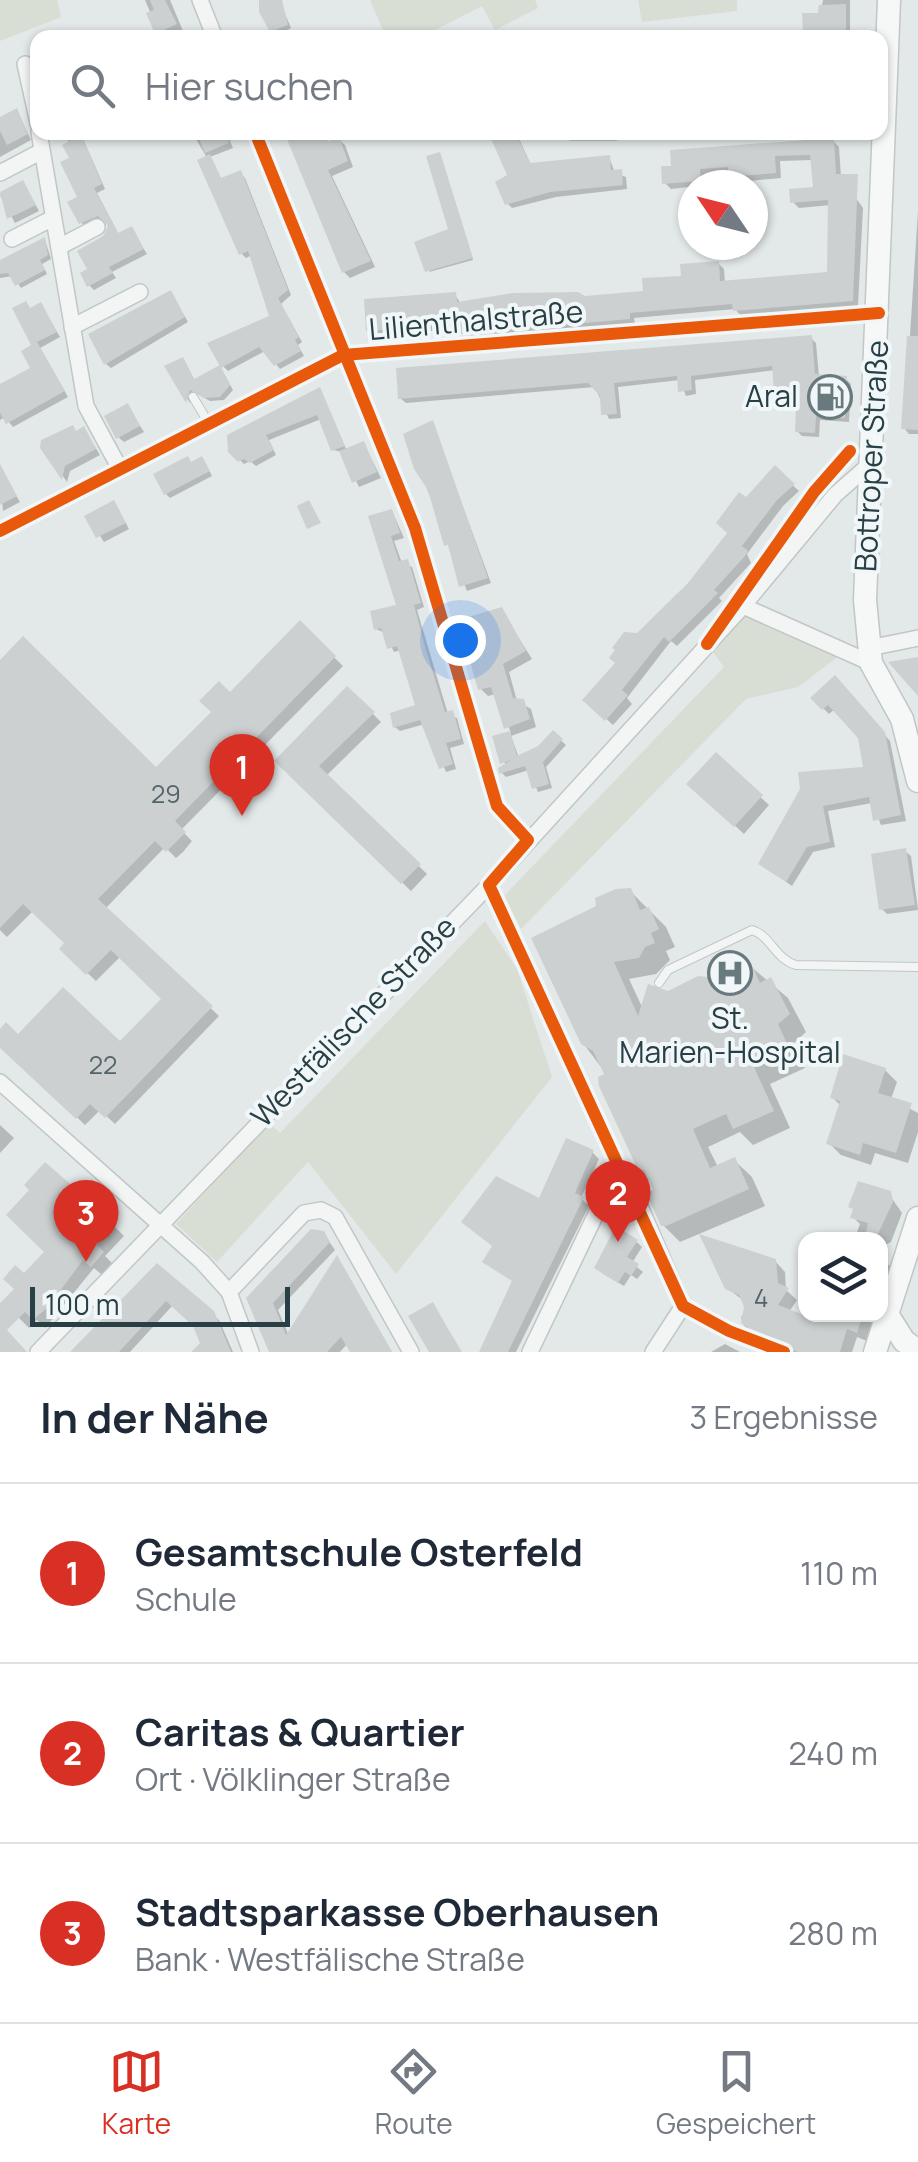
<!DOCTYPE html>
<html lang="de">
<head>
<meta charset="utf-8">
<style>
  :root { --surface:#fff; --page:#f6f6f7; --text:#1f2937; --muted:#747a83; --line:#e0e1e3; --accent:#d93025 }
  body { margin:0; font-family:Manrope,sans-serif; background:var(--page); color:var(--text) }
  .controls { position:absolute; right:30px; bottom:30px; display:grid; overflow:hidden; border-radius:20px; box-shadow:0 2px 8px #0004 }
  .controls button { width:90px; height:90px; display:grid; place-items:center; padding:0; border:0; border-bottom:2px solid var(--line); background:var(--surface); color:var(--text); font:50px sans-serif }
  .compass { position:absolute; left:678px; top:170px; width:90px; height:90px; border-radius:50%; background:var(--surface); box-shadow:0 2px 8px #0004; rotate:305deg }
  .scale { position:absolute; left:30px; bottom:25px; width:260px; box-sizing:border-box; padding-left:10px; border:5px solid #283f45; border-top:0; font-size:28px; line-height:35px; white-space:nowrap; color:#283f45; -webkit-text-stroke:8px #f1f7f8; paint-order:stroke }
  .you { position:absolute; left:460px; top:640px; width:35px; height:35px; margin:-25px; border:8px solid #fff; border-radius:50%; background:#1a73e8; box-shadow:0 0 0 15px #1a73e833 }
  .badge { display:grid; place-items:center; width:65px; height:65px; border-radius:50%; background:var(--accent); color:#fff; font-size:32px; font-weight:700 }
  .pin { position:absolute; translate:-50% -82px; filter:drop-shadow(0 2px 5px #0008) }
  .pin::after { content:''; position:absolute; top:52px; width:35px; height:30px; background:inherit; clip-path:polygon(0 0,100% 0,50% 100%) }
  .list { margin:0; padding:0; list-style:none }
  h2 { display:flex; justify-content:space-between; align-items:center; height:130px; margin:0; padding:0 40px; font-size:42px }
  h2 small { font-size:32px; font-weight:400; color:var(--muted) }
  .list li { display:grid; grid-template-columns:65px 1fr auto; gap:30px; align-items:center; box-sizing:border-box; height:180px; padding:0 40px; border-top:2px solid var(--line) }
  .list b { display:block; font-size:38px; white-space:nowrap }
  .list p { margin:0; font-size:32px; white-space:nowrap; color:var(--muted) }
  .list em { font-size:32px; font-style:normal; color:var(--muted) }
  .icon { flex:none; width:55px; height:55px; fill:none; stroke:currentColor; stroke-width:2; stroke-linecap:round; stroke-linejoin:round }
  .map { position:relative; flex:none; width:918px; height:1352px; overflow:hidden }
  .search { position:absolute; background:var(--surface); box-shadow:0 2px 8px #0004; left:30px; right:30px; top:30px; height:110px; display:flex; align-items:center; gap:25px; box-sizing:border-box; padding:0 35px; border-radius:20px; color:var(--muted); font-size:38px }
  .sheet { height:670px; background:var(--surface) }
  nav { display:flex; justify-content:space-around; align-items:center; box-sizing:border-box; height:140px; border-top:2px solid var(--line); background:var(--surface); font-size:28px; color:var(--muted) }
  nav a { display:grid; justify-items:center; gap:5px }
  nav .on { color:var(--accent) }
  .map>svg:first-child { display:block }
</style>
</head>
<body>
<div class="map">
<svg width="918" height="1352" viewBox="0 0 918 1352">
  <rect width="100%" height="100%" fill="#e3e8e9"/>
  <g fill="#d8ded3">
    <polygon points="0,0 57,0 61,17 0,41"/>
    <polygon points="370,0 535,0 538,8 495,30 482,6 422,37 386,37"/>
    <polygon points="638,0 737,0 737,11 642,22"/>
    <polygon points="748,611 839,656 798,687 746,699 521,929 504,896 724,667 713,652"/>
    <polygon points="485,921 517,969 552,1077 396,1274 308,1162 217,1262 176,1224 269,1123 280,1133"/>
  </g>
  <g fill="#0003">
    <polygon points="145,0 170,0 186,38 161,38"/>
    <polygon points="260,0 279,0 291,28 278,35"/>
    <polygon points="823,0 850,0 850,38 805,38 805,16 820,15"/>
    <polygon points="17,111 31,140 0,157 0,119"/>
    <polygon points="67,132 80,132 105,189 97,193 119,235 131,229 147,254 112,272 116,278 94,290 89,285 90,270 111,226 105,219 86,227 81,222"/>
    <polygon points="192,132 226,132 233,148 210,157 222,180 240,173 245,178 291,295 281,304 302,342 298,345 304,356 280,369 265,351 228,371 223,366 272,317 252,255 246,258 241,253 207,158"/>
    <polygon points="288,132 323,132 329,144 339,140 345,145 353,167 332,176 375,267 350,278 344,272"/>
    <polygon points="491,132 516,132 531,165 609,157 615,173 626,177 627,189 556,197 512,208 507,203 510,176"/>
    <polygon points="833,141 839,147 841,177 863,208 858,306 741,316 735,309 634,318 635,324 467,339 461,329 375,335 369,329 455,295 461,304 645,293 718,263 724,269 725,283 830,274 831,205 799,208 793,202 815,189 813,160 780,161 781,178 737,182 731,173 705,174 706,185 671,189 665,183 664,169"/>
    <polygon points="440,154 473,260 429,272 451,231"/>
    <polygon points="23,183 39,211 15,223 0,195"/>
    <polygon points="918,211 918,434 909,434 904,428"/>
    <polygon points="45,240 51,259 42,264 47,274 21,288 13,276 0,278 0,262"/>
    <polygon points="171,293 188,322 111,368 106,364"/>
    <polygon points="41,305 60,337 40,348 68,397 13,427 5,417 0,420 0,388 33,369"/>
    <polygon points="811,338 816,343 819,377 846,379 851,384 849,422 820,420 819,437 802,436 797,431 798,409 783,408 777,403 775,370 695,380 696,394 686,396 680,380 618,387 621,418 609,419 595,387 406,403 400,398"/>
    <polygon points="186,364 195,381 223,372 233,390 224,400 210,401 194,392 190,403 167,367"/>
    <polygon points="319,390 347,451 364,444 381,478 359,487 342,452 333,450 321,419 269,440 276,455 256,466 250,461 244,464 231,451"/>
    <polygon points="128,407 144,432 124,442 118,437"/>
    <polygon points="432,423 491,583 467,591 406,435"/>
    <polygon points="84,429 100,455 70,471 67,482 43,448"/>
    <polygon points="192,464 206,464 212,476 170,498 166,494"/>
    <polygon points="775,469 799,491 783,506 747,554 751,563 719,598 722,601 677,646 671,641 627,698 632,704 613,725 586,700 638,635 690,584 730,533 746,501"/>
    <polygon points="3,474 20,502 3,511 0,476"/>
    <polygon points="118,509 129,529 104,542 88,517"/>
    <polygon points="392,511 404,538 394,541 402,563 412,567 424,607 417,610 448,714 457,718 464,744 450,748 456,769 446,772 425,724 400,731 395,727 418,707 401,650 394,652 385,633 376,629 399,607 371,518"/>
    <polygon points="501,610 532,659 509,672 517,701 531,709 536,727 511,736 519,758 539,748 553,733 566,745 546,767 552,788 538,792 529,770 506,777 501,772 506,766 495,738 511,733 496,694 488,696 481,689"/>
    <polygon points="300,624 343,666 181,830 192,841 183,852 176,858 165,847 105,909 219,1016 115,1124 100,1110 85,1125 0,1043 0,1033 120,1045 164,999 121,956 96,981 62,949 67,944 33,911 7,937 0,930 0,663 156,771"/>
    <polygon points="835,678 890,741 906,821 881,825 872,803 828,811 835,847 813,852 792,886 761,864 803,790 866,769 860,736 835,709 829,714 813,698"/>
    <polygon points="348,689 381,722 326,776 427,874 411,891 278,761"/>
    <polygon points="716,756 769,805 744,834 690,784"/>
    <polygon points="905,851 911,856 918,910 887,914 882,909"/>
    <polygon points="630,891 666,927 675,947 666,951 670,960 656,974 629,979 643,1009 668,994 717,981 749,965 788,998 806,1032 794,1043 805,1068 770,1084 790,1128 753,1145 740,1132 708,1147 718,1167 734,1160 752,1177 765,1206 680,1242 663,1225 656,1191 640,1168 607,1075 583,1043"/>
    <polygon points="885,1070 897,1082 891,1099 918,1113 918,1132 908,1163 875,1153 871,1165 841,1155 829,1143 841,1106 832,1097"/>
    <polygon points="0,1125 14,1138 0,1153"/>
    <polygon points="592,1152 599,1159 581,1198 589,1206 516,1352 481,1352 514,1282 485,1262"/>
    <polygon points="889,1194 902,1213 891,1242 880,1248 880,1240 854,1240 860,1224 853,1217"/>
    <polygon points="114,1226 124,1236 105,1256 112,1263 102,1275 94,1268 45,1328 37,1320 29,1328 4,1303 24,1276"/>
    <polygon points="323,1233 335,1250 278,1310 289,1336 338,1259 392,1352 352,1352 348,1343 340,1352 272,1352 249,1298"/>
    <polygon points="637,1242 642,1247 632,1263 643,1272 637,1279 631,1275 624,1286 602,1273"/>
    <polygon points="880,1257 891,1267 880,1300"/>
    <polygon points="775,1261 785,1272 786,1290 797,1300 789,1312 818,1323 821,1314 876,1314 867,1341 857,1337 852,1352 757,1352 741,1318 746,1308 744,1301 727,1288"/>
    <polygon points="157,1266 219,1320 233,1352 195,1352 203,1344 195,1325 173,1305 130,1352 113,1352"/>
    <polygon points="725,1344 740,1352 711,1352"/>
  </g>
  <g fill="#ccd0d1">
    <polygon points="150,0 165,0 177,24 155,34 146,13 154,10"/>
    <polygon points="259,0 282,0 288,25 270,32 259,12"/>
    <polygon points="846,4 846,36 818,37 818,31 803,32 802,13 818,13 819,5"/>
    <polygon points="17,108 28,134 7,145 0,131 0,117"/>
    <polygon points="196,132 225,132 229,143 205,153"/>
    <polygon points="284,132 323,132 327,142 339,137 348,161 328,170 371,261 342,273"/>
    <polygon points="488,132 515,132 530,163 610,155 611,170 622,169 623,185 550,192 505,205 495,182 507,175"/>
    <polygon points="81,134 102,184 94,188 118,233 132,226 144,249 109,267 113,273 87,287 80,273 87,269 77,251 103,236 108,226 98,216 79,224 67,202 77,197 60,162 69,158 62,145"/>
    <polygon points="834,138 836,174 858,174 853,301 733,311 732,304 630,313 630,319 459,334 458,324 366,331 364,299 456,292 457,302 513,293 578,292 585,296 643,291 642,278 681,276 680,264 719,261 720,281 827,272 828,200 790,203 789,189 813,187 810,155 775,156 776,173 728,177 728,167 700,169 701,181 662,184 661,166 671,166 670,150"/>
    <polygon points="440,152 473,258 425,272 414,242 448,229 426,156"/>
    <polygon points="210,154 221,178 241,170 288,290 278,298 299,337 295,340 301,351 274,366 259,347 221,368 207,343 269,316 248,251 239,255 197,160"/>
    <polygon points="23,180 36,205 7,219 0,192"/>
    <polygon points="45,237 48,255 40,260 45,270 15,286 8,273 0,274 0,260"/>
    <polygon points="171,290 185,317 104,365 88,334"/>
    <polygon points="26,301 30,308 41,302 57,332 37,342 65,391 6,424 0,413 0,384 30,368 21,351 31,345 12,308"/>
    <polygon points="812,335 815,374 847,376 845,418 816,416 815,433 795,432 796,406 775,404 772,366 691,376 692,390 678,392 677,376 614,383 617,414 601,415 600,396 588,383 398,399 396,368"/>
    <polygon points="907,336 918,336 918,430 901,429"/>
    <polygon points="183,357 194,379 220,365 230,385 220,397 204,398 190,390 186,403 164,366"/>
    <polygon points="320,387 345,446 331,451 317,415 266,435 274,450 250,463 244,459 238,462 228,452 227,435"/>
    <polygon points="128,403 140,426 116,439 104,416"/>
    <polygon points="433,420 488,578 459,587 448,545 444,546 428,490 414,469 403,434"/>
    <polygon points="73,425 76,431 84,426 96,449 65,466 62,480 40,448 41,440"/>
    <polygon points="364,441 377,472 352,483 339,451"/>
    <polygon points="188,456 191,462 202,456 210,471 164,495 153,474"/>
    <polygon points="0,464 17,496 0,505"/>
    <polygon points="775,465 795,484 777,500 742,546 748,551 745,556 714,590 718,593 669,642 664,637 622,690 628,695 605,721 582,700 615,663 609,658 615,650 612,648 624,632 637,633 688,583 727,533 716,523 739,492 746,497"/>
    <polygon points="114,500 126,523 96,538 84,516"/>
    <polygon points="309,500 321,523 307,529 297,506"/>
    <polygon points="392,509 400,533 391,536 399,561 408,559 421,603 414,605 426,650 445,712 453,710 461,739 446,743 453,764 439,769 420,720 393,728 390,713 415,705 397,646 387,649 381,628 374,630 370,611 396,605 368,516"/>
    <polygon points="502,607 526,651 503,664 513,698 524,699 530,719 504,729 491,687 478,690 458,620"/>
    <polygon points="300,620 336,656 175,821 186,832 166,852 155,841 98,899 213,1006 105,1118 90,1104 76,1119 0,1048 0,1029 6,1022 18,1034 63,987 120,1041 161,999 111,950 86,975 59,949 64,943 23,904 0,928 0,660 23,636 156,767 211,712 199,701 219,681 230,692"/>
    <polygon points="918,657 918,696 888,662"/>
    <polygon points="835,675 885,732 901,815 873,821 869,797 823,806 830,842 807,847 786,882 758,864 800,789 798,772 863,767 858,738 828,705 822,710 810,698"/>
    <polygon points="347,686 375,712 319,766 421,864 401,884 274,761"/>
    <polygon points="553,730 563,739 543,762 549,784 532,789 525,766 499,774 498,768 511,760 500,764 492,736 510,731 517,756 538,746"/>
    <polygon points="716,752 763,795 734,827 686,784"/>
    <polygon points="906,848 915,905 879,910 871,854"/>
    <polygon points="631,888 640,910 649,907 659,929 651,933 655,943 645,947 639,958 614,962 638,1016 648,984 668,991 698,976 717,978 750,961 760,983 771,977 790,1014 778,1024 790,1050 754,1067 774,1111 733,1129 726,1114 693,1129 710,1168 735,1157 749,1189 666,1226 661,1226 646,1193 653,1190 644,1170 638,1170 599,1086 598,1077 604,1074 593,1051 581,1044 531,938 596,906 595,898 616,889"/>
    <polygon points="843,1054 886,1068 878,1093 912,1103 896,1153 863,1143 860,1155 826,1144 840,1101 830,1098"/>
    <polygon points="566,1138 594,1150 575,1193 584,1197 508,1352 479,1352 512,1281 482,1262 492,1246 461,1222 496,1176 539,1198"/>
    <polygon points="45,1162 116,1224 97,1245 104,1252 91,1267 83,1260 48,1307 33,1320 25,1312 7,1330 27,1352 0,1352 0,1303 14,1289 3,1279 15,1265 24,1273 44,1252 6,1215 29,1190 24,1185"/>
    <polygon points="858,1181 891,1191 893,1202 877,1236 866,1232 868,1223 850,1218 853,1209 848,1207"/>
    <polygon points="616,1226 638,1240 627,1257 639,1264 631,1276 625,1272 618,1283 594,1268"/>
    <polygon points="311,1229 324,1231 330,1242 273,1303 286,1335 337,1255 392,1352 350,1352 341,1337 327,1352 269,1352 246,1298"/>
    <polygon points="699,1234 776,1259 778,1283 789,1288 778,1305 817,1320 812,1314 863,1314 857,1333 847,1329 840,1352 798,1352 758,1335 741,1323 744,1307 739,1295 725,1289"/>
    <polygon points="157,1263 214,1311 231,1352 191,1352 200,1343 193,1326 166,1301 119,1352 70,1352"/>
    <polygon points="433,1302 447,1327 462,1352 429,1352 408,1316"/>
  </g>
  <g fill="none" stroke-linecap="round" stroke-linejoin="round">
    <g stroke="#c1c6c7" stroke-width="10">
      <g id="lane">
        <polyline points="193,397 208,422"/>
        <path d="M659 983 668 970 752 930C771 936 775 959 796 965L918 967"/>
      </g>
    </g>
    <g stroke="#c1c6c7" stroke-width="18">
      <g id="street">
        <polyline points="200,0 215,38"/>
        <polyline points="25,64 38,123"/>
        <polyline points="39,132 86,406 120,469"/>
        <polyline points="255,132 415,528 497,806 528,840"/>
        <polyline points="572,132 615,132"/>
        <polyline points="0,173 40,152"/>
        <polyline points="12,239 53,218"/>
        <polyline points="59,247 97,227"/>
        <polyline points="72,327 140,292"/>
        <polyline points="0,531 343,355 879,313"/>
        <polyline points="743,606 871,663"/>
        <polyline points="869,648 918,638"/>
        <polyline points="0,1082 202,1262 229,1292 251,1352"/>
        <polyline points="229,1292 304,1213 321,1210 335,1217 411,1352"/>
        <polyline points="38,1352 489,885 743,606 835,495 870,464"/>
        <polyline points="530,1352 606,1193 620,1181 633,1190 683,1306 653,1352"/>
      </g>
    </g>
    <g stroke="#c1c6c7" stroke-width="25">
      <g id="secondary">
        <polyline points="889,0 865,600 871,663 902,719 918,781"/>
        <polyline points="887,1314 904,1341 918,1351"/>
        <polyline points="875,1352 918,1218"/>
      </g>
    </g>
    <use href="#lane" stroke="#f3f5f5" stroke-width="8"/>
    <use href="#street" stroke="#f3f5f5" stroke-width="15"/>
    <use href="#secondary" stroke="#f6f7f7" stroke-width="22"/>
    <g stroke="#00873e" stroke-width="10" stroke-dasharray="20 10" stroke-linecap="butt">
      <polyline points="880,112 886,112"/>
      <polyline points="572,132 615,132"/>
    </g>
    <g stroke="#f1f7f8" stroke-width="19">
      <g id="cycleway">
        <polyline points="255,132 415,528 497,806 528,840 489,885 683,1306 729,1331 784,1352"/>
        <polyline points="0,531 343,355 879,313"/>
        <polyline points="707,644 814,492 850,451"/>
      </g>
    </g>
    <use href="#cycleway" stroke="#e8590c" stroke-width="12"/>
  </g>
  <defs>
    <g id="fuel-ring" transform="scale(2.25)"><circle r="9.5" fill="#f1f7f8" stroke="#697a7e" stroke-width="1.5"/><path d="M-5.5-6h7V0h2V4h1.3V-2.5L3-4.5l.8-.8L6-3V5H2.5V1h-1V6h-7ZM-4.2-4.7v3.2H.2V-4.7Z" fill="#697a7e"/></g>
    <g id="hospital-ring" transform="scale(2.25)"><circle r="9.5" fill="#f1f7f8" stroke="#697a7e" stroke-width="1.5"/><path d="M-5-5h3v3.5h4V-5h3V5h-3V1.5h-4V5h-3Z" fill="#697a7e"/></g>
  </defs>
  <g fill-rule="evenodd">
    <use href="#fuel-ring" x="830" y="397"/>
    <use href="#hospital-ring" x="730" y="973"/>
  </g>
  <g text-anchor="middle" stroke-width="8" stroke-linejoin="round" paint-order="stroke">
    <g font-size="25" fill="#526469">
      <text x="166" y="803">29</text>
      <text x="103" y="1074">22</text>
      <text x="761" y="1307">4</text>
    </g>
    <g font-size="30" fill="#283f45" stroke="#f1f7f8">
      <text transform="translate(476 321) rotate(-5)" y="10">Lilienthalstraße</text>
      <text transform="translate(872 456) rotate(-87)" y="10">Bottroper Straße</text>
      <text transform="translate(354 1022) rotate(-46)" y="10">Westfälische Straße</text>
    </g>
    <g font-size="30" fill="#283f45" stroke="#f1f7f8" text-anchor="end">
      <text x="798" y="407">Aral</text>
      <text x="730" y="1029" text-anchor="middle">St.<tspan x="730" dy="34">Marien-Hospital</tspan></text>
    </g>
  </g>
</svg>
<div class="controls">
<button><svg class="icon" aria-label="layers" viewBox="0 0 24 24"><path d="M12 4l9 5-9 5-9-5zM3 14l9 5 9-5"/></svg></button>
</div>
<svg class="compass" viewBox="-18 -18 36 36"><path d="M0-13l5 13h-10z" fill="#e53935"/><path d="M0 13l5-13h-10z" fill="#747a83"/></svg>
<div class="scale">100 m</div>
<div class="you"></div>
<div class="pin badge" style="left:242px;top:816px">1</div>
<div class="pin badge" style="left:618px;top:1242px">2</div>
<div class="pin badge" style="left:86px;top:1262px">3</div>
<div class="search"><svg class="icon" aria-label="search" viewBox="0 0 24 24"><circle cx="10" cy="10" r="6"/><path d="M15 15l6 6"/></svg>Hier suchen</div>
</div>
<section class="sheet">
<h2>In der Nähe<small>3 Ergebnisse</small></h2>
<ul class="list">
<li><span class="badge">1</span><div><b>Gesamtschule Osterfeld</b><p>Schule</p></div><em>110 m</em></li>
<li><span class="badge">2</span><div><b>Caritas &amp; Quartier</b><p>Ort · Völklinger Straße</p></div><em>240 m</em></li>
<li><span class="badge">3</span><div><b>Stadtsparkasse Oberhausen</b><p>Bank · Westfälische Straße</p></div><em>280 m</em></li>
</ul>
</section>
<nav>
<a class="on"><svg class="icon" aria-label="map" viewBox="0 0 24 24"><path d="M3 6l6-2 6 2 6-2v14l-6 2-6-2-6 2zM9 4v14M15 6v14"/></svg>Karte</a>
<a><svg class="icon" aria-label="directions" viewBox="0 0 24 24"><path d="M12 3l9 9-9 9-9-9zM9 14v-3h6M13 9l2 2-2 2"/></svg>Route</a>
<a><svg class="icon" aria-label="saved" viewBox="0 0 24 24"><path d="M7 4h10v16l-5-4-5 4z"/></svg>Gespeichert</a>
</nav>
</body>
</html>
